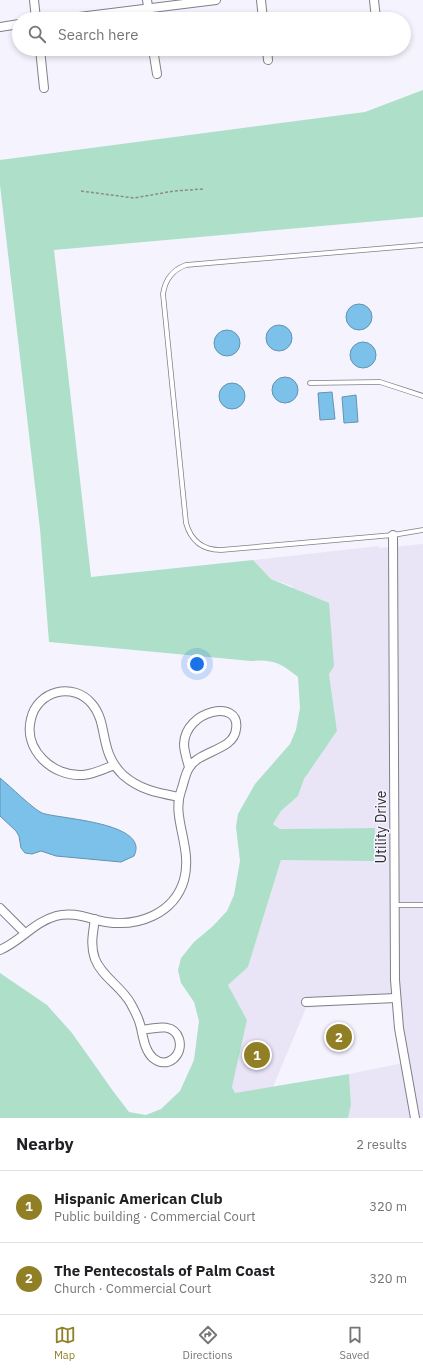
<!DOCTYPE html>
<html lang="en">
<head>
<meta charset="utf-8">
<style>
  :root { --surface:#fff; --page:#f2f2f2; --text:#202124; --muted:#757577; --line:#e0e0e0; --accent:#917f26 }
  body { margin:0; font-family:"IBM Plex Sans",sans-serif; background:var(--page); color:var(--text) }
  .you { position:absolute; left:197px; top:664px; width:14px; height:14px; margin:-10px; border:3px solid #fff; border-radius:50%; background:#1a73e8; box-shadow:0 0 0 6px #1a73e833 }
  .badge { display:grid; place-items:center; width:26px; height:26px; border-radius:50%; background:var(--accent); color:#fff; font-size:13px; font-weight:700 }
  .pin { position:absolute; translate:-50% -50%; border:2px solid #fff; box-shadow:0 1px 4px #0006 }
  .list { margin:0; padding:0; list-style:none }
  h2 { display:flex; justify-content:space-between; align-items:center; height:52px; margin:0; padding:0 16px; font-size:17px }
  h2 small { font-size:13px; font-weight:400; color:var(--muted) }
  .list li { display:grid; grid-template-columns:26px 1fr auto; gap:12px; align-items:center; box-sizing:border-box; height:72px; padding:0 16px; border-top:1px solid var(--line) }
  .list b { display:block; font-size:15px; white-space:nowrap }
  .list p { margin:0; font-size:13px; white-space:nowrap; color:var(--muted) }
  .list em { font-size:13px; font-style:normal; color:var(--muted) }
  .icon { flex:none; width:22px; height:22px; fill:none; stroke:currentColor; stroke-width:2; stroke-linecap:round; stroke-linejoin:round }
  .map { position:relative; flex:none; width:423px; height:1118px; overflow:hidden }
  .search { position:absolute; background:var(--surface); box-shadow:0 2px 6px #0003; left:12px; right:12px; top:12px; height:44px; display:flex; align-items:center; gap:10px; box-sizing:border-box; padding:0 14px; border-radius:22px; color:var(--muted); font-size:15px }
  .sheet { height:196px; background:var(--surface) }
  nav { display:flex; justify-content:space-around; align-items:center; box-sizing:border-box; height:56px; border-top:1px solid var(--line); background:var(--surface); font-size:11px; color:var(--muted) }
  nav a { display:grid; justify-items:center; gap:2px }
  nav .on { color:var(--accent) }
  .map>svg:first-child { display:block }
</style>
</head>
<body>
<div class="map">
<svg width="423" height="1118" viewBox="0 0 423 1118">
  <rect width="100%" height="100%" fill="#f5f3fe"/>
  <polygon fill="#e9e5f7" points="423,544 423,1118 348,1118 351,1105 349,1074 403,1063 392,1002 306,1008 273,1087 235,1093 232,1087 247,1020 228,985 248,967 281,860 374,860 375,828 280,829 273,824 281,811 298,796 304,779 337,731 329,674 292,586 271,579 253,560 379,546 379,548"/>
  <path fill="#aedfc8" d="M423 90V217L54 250 91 577 253 560 271 579 329 603 334 666 329 674 337 731 304 779 298 796 281 811 273 824 280 829 375 828 374 861 281 860 248 967 228 985 247 1020 232 1087 235 1093 349 1074 351 1105 348 1118H0V973L47 1005 72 1033 113 1091 129 1112 146 1115 161 1109 180 1091 194 1060 199 1021 194 1002 181 983 178 970 181 958 194 942 213 926 227 911 234 895 240 861 236 827 238 814 255 784 290 744 296 730 300 708 298 677C281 663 272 659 251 661L49 642 40 529 0 185V160L365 112Z"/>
  <g fill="#7bc1ea" stroke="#6393b1">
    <circle cx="359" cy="317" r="13"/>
    <circle cx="279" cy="338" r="13"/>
    <circle cx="227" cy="343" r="13"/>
    <circle cx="363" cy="355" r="13"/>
    <circle cx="285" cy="390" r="13"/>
    <circle cx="232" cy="396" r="13"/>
    <polygon points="332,392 335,419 320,420 318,393"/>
    <polygon points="356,395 358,422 344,423 342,397"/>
    <path d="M0 778C10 786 33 809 42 813 58 819 151 822 134 856L121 862 56 856 41 851 32 854 25 853 21 848 19 836 16 831 0 816Z"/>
  </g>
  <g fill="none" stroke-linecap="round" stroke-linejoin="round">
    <g stroke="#817f89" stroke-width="5.5">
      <g id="service">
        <path d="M423 245 186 265C172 270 165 280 163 294L186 523C191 541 202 550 221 550L393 535 423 530"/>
        <polyline points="310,383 380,382 423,396"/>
        <polyline points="395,905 423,905"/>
      </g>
    </g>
    <g stroke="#817f89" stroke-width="10">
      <g id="minor">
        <polyline points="34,0 36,19"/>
        <polyline points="147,0 150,19"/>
        <polyline points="261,0 263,19"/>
        <polyline points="374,0 376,19"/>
        <polyline points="63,19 216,0"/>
        <polyline points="0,27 19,24"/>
        <polyline points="40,49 44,88"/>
        <polyline points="153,49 157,74"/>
        <polyline points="267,49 268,60"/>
        <polyline points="393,535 395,980 399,1028 415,1118"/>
        <path d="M114 765C104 769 94 774 83 775 53 777 23 750 31 719 37 691 73 681 92 704 109 724 98 751 123 775 140 790 158 793 179 797"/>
        <polyline points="0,908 25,933"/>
        <path d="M95 919C93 933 90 945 95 959 102 977 122 987 131 1004 134 1010 137 1015 139 1021 143 1032 143 1049 153 1058 167 1070 184 1055 179 1039 174 1022 155 1028 142 1030"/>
        <path d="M0 950C21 941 34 922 56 916 74 911 89 919 106 922 138 927 174 914 184 880 193 847 171 818 181 791 184 783 185 774 189 768 199 750 234 751 236 729 241 698 185 710 184 744 184 751 187 760 189 767"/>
        <polyline points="306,1002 396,998"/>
      </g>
    </g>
    <polyline stroke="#8b8a91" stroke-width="1.5" stroke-dasharray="3 2" stroke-linecap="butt" points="81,191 134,198 174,191 203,189"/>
    <use href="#service" stroke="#fff" stroke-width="4"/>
    <use href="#minor" stroke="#fff" stroke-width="8"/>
  </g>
  <g text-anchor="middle" stroke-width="3" stroke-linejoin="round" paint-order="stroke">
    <g font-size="14" fill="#2a292d" stroke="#f5f3fe">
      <text transform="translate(381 827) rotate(-90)" y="5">Utility Drive</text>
    </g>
  </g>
</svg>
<div class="you"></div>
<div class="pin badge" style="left:257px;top:1055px">1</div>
<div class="pin badge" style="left:339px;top:1037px">2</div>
<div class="search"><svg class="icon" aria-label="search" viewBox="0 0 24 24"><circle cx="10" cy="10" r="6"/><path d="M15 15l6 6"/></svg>Search here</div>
</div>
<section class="sheet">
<h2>Nearby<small>2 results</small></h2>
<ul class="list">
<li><span class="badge">1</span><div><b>Hispanic American Club</b><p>Public building · Commercial Court</p></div><em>320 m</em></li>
<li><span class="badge">2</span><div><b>The Pentecostals of Palm Coast</b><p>Church · Commercial Court</p></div><em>320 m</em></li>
</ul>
</section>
<nav>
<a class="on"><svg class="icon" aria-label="map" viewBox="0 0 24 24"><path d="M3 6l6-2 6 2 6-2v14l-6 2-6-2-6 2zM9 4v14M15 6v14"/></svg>Map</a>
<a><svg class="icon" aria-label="directions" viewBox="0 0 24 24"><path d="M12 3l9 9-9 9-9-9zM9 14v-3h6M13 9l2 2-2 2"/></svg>Directions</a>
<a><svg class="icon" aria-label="saved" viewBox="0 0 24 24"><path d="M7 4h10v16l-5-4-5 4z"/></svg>Saved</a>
</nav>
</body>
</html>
